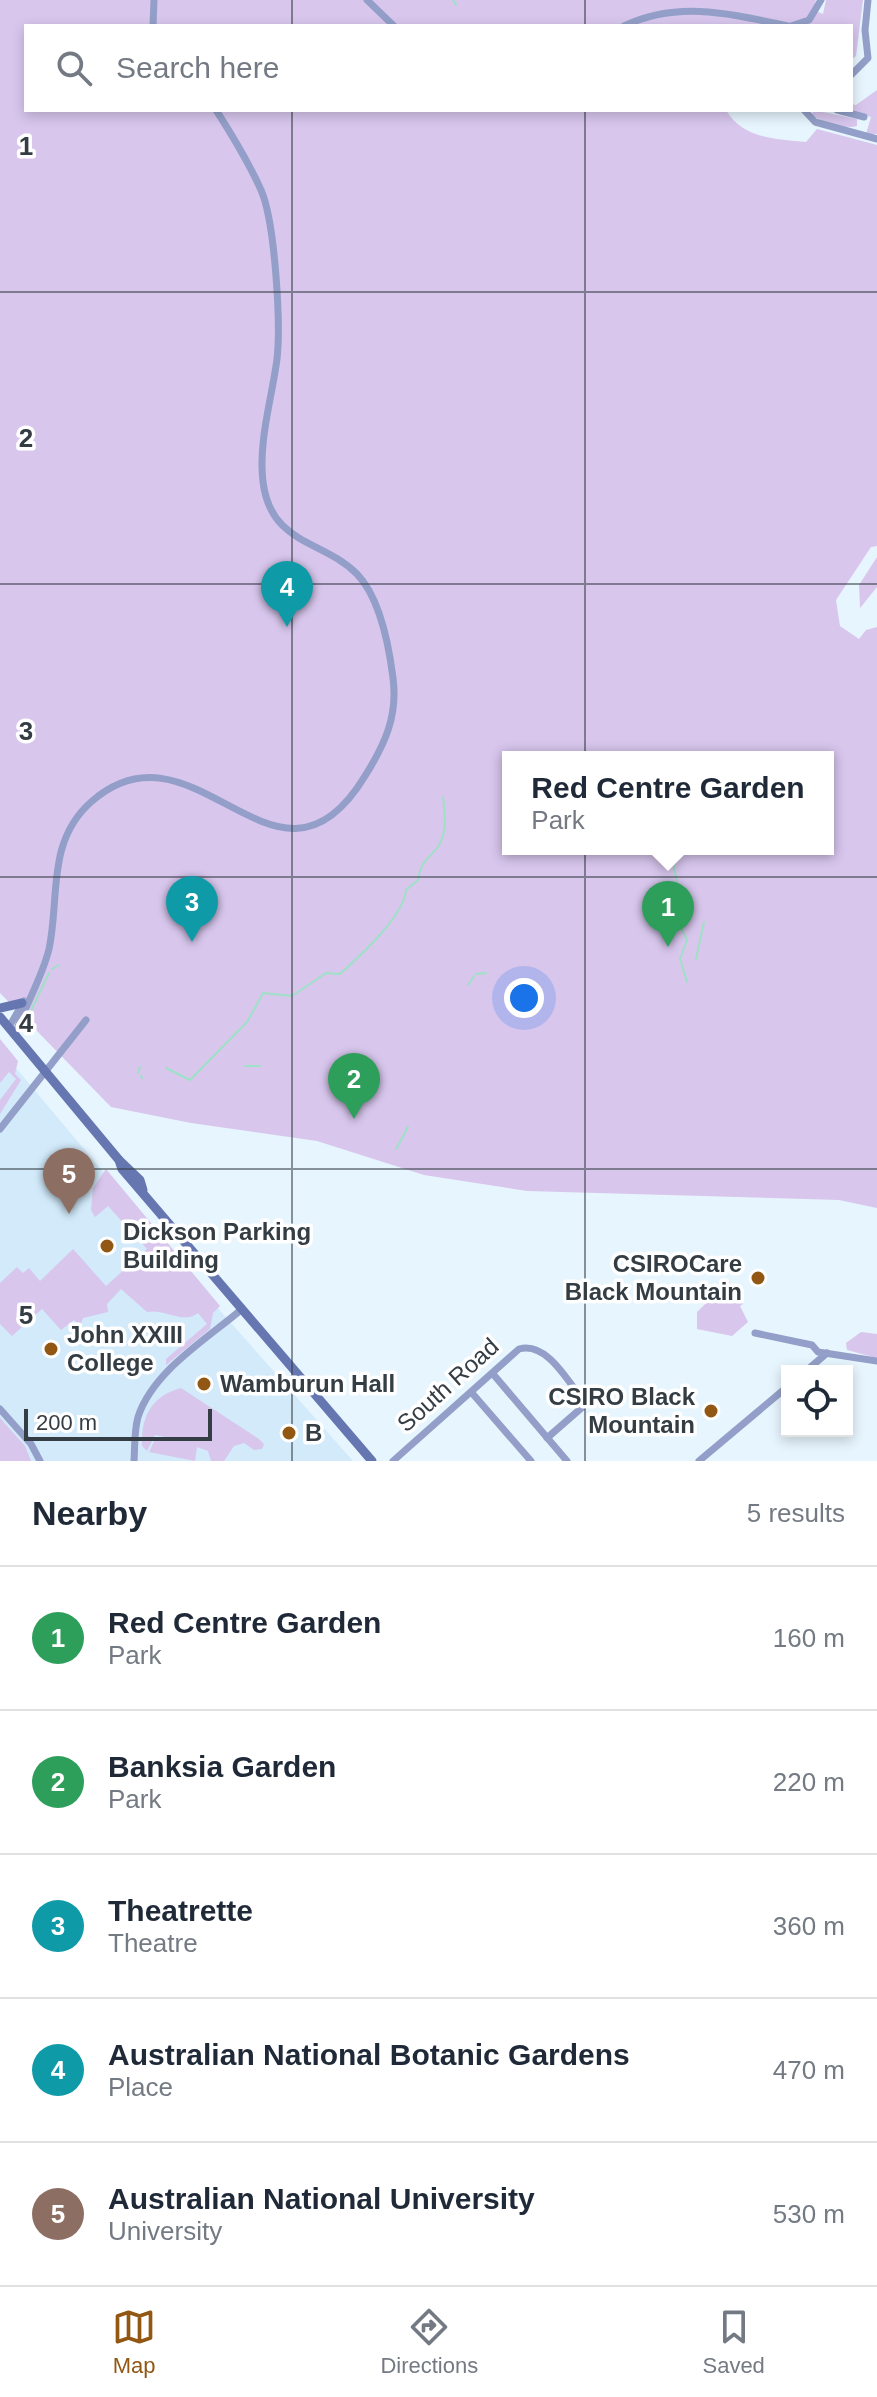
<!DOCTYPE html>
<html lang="en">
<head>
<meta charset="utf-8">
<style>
  :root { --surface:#fff; --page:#f2f2f3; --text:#1f2937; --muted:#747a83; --line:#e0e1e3; --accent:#915713 }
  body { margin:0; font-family:Helvetica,sans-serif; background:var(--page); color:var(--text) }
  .controls { position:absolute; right:24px; bottom:24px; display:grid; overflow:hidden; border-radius:0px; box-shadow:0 4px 12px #0003 }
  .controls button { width:72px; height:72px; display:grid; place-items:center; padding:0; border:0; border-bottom:2px solid var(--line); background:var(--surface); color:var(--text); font:40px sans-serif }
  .scale { position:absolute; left:24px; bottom:20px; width:188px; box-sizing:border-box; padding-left:8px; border:4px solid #343d43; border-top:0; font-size:22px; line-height:28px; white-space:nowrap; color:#343d43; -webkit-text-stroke:6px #fff; paint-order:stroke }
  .you { position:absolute; left:524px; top:998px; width:28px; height:28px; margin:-20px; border:6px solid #fff; border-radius:50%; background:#1a73e8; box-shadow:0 0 0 12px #1a73e833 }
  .badge { display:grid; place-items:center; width:52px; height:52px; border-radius:50%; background:var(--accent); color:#fff; font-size:26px; font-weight:700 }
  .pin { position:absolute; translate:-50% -66px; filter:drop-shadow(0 2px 4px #0008) }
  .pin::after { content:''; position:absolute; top:42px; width:28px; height:24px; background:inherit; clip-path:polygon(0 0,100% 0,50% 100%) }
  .popup { position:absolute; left:502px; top:751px; width:332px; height:104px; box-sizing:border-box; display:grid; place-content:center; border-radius:0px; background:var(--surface); filter:drop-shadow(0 2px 6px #0005); font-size:26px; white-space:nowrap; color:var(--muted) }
  .popup b { font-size:30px; color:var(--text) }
  .popup::after { content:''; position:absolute; left:50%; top:100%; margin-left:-16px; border:16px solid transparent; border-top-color:var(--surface) }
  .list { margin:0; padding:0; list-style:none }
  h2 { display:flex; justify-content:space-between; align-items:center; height:104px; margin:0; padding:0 32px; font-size:34px }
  h2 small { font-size:26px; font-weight:400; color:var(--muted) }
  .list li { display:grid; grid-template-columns:52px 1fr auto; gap:24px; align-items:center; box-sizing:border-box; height:144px; padding:0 32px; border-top:2px solid var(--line) }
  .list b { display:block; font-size:30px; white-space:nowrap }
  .list p { margin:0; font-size:26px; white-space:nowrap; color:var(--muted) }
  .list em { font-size:26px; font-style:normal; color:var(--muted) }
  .icon { flex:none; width:44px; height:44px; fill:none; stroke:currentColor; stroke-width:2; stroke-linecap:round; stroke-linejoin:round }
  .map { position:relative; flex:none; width:877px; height:1461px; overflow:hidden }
  .search { position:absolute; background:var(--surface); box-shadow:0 4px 12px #0003; left:24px; right:24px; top:24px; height:88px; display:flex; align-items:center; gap:20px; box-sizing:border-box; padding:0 28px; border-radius:0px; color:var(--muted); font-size:30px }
  .sheet { height:824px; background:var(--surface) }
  nav { display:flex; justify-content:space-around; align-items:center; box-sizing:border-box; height:112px; border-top:2px solid var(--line); background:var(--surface); font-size:22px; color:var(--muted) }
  nav a { display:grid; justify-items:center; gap:4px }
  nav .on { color:var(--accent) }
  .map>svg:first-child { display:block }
</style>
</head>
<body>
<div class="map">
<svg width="877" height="1461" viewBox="0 0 877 1461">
  <rect width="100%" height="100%" fill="#e7f5fe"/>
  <polygon fill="#d2eafa" points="0,1049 215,1305 353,1461 0,1461"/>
  <g fill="#d8c6ed" fill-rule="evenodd">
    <path d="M0 0H816L813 10 823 14 826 0H863L856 56 851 60V26H26V110H726C743 139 776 139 806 142L817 129 877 145V546L871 547 836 600 840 626 859 639 866 630 877 627V1208L839 1200 527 1191 424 1175 317 1141 191 1123 111 1107 0 993ZM508 757H828V849H508Z"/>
    <polygon points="877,90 877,134 866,134 871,117 850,110 851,104 856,105"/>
    <path d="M813 110 857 119V126C844 130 822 122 812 115Z"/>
    <polygon points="877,557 877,587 860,608 859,585"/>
    <polygon points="0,1039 18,1061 15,1074 21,1080 0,1114 0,1100 16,1079 9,1072 0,1083"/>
    <path d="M106 1169 220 1306 213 1313 210 1329 166 1365V1359L207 1324 198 1313C183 1325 165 1308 147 1312L121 1289 107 1304 108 1312 83 1318 80 1326 74 1320 61 1330 42 1309 12 1336 0 1324V1283L17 1267 23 1273 29 1268 40 1281 73 1249 106 1286 147 1249 108 1206 95 1217 91 1210 93 1188Z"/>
    <polygon points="729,1281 743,1304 740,1306 748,1322 732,1336 697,1329 697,1312"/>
    <polygon points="861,1332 877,1334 877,1358 847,1350 846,1343"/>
    <path d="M181 1388 259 1439 264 1444 262 1449 254 1450 244 1443 234 1446 224 1461H211L208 1451 197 1447 195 1461 149 1452 156 1437H165L155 1435 147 1451 142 1446C141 1414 153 1396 181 1388Z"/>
    <polygon points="0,1418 25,1446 31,1461 0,1461"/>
  </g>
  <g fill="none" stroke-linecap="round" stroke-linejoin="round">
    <g stroke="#9ee1c6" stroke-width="2">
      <polyline points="453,0 456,5"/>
      <polyline points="670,849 679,892 671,908 687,940 680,959 687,982"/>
      <polyline points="696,959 704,922"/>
      <polyline points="52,969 59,965"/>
      <polyline points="476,974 486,973"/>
      <polyline points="468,985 474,976"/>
      <polyline points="29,1034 27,1019 49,973"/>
      <polyline points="245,1066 260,1066"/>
      <path d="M166 1068 190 1080 247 1022 263 993 292 996 326 973 340 974C360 956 404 916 406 890L418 880C422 859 425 863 437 848 448 833 445 815 443 797"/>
      <polyline points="138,1073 140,1067"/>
      <polyline points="141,1076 142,1078"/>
      <polyline points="396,1149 408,1127"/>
    </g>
    <g stroke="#939fc8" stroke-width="7">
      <polyline points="367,0 394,26"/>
      <polyline points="153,26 154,0"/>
      <path d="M624 26C679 0 731 14 788 26"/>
      <polyline points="791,26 809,20 821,0"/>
      <polyline points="851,75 868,58 865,30 868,0"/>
      <polyline points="804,110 815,122 877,139"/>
      <polyline points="837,110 864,117"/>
      <polyline points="9,1027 24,1001"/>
      <path d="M15 1034C25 1006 42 978 49 949 60 898 46 842 91 802 196 709 277 921 365 776 385 744 398 716 393 678 389 646 380 598 357 574 322 539 271 545 263 482 258 442 272 398 277 359 281 323 275 222 261 190 249 163 232 135 216 110"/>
      <polyline points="0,1129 86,1020"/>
      <polyline points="755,1333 812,1345 818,1352 877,1361"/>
      <polyline points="806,1371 827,1353"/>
      <polyline points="493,1374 567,1461"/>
      <polyline points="472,1393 531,1461"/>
      <polyline points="0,1409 31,1444 40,1461"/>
      <path d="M134 1461C135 1446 134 1431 138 1417 153 1371 207 1339 242 1309"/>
      <path d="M393 1461 519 1349C548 1341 569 1384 586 1404L547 1438"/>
      <polyline points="699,1461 787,1387"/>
    </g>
    <g stroke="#6676b1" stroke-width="9">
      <polyline points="0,1008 22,1003"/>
      <polyline points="0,1017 119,1160 122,1169 372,1461"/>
      <polyline points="119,1160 140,1180 143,1190"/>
    </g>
  </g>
  <path fill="none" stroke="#343d43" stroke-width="2" stroke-opacity="0.55" d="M292 0V26M585 0V26M292 110V1461M585 110V1461M0 292H877M0 584H877M0 877H877M0 1169H877"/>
  <g fill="#915713" stroke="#fff" stroke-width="3">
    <circle cx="107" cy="1246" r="8"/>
    <circle cx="758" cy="1278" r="8"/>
    <circle cx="51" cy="1349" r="8"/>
    <circle cx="204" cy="1384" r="8"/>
    <circle cx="711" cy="1411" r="8"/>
    <circle cx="289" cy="1433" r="8"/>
  </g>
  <g text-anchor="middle" stroke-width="7" stroke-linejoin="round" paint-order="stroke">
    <g font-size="24" font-weight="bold" fill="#343d43" stroke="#fff" text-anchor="start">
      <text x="123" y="1240">Dickson Parking<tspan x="123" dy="28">Building</tspan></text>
      <text x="742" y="1272" text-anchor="end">CSIROCare<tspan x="742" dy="28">Black Mountain</tspan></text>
      <text x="67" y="1343">John XXIII<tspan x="67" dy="28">College</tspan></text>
      <text x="220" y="1392">Wamburun Hall</text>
      <text x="695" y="1405" text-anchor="end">CSIRO Black<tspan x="695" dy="28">Mountain</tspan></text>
      <text x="305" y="1441">B</text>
    </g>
    <g font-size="24" fill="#343d43" stroke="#fff">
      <text transform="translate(448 1385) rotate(-42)" y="8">South Road</text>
    </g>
  </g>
  <g font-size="26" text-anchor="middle" font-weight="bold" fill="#343d43" stroke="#fff" stroke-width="7" stroke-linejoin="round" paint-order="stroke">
    <text x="26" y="155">1</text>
    <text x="26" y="447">2</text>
    <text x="26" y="740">3</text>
    <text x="26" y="1032">4</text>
    <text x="26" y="1324">5</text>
  </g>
</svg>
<div class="controls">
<button><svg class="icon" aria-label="locate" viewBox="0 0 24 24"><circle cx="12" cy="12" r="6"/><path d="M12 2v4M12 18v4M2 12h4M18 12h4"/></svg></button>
</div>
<div class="scale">200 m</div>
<div class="you"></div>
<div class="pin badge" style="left:668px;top:947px;background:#2e9e5b">1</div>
<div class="popup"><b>Red Centre Garden</b>Park</div>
<div class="pin badge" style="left:354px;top:1119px;background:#2e9e5b">2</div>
<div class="pin badge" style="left:192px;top:942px;background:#0f9aa8">3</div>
<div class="pin badge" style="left:287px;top:627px;background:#0f9aa8">4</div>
<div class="pin badge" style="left:69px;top:1214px;background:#8d6e63">5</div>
<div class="search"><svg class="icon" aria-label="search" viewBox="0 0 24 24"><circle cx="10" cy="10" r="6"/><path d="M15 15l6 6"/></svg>Search here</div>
</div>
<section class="sheet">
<h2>Nearby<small>5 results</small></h2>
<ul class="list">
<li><span class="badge" style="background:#2e9e5b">1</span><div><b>Red Centre Garden</b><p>Park</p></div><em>160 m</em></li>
<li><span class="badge" style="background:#2e9e5b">2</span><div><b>Banksia Garden</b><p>Park</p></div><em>220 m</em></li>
<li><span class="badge" style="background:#0f9aa8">3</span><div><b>Theatrette</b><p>Theatre</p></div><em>360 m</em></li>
<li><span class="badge" style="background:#0f9aa8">4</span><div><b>Australian National Botanic Gardens</b><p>Place</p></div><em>470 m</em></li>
<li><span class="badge" style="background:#8d6e63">5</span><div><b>Australian National University</b><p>University</p></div><em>530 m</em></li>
</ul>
</section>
<nav>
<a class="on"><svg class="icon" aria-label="map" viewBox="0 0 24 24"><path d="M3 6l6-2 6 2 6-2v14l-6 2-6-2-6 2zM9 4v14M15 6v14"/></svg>Map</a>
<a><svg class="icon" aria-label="directions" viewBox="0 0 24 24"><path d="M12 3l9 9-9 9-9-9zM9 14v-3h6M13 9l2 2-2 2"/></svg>Directions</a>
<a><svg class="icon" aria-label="saved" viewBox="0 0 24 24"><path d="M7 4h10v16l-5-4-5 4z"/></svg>Saved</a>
</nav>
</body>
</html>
